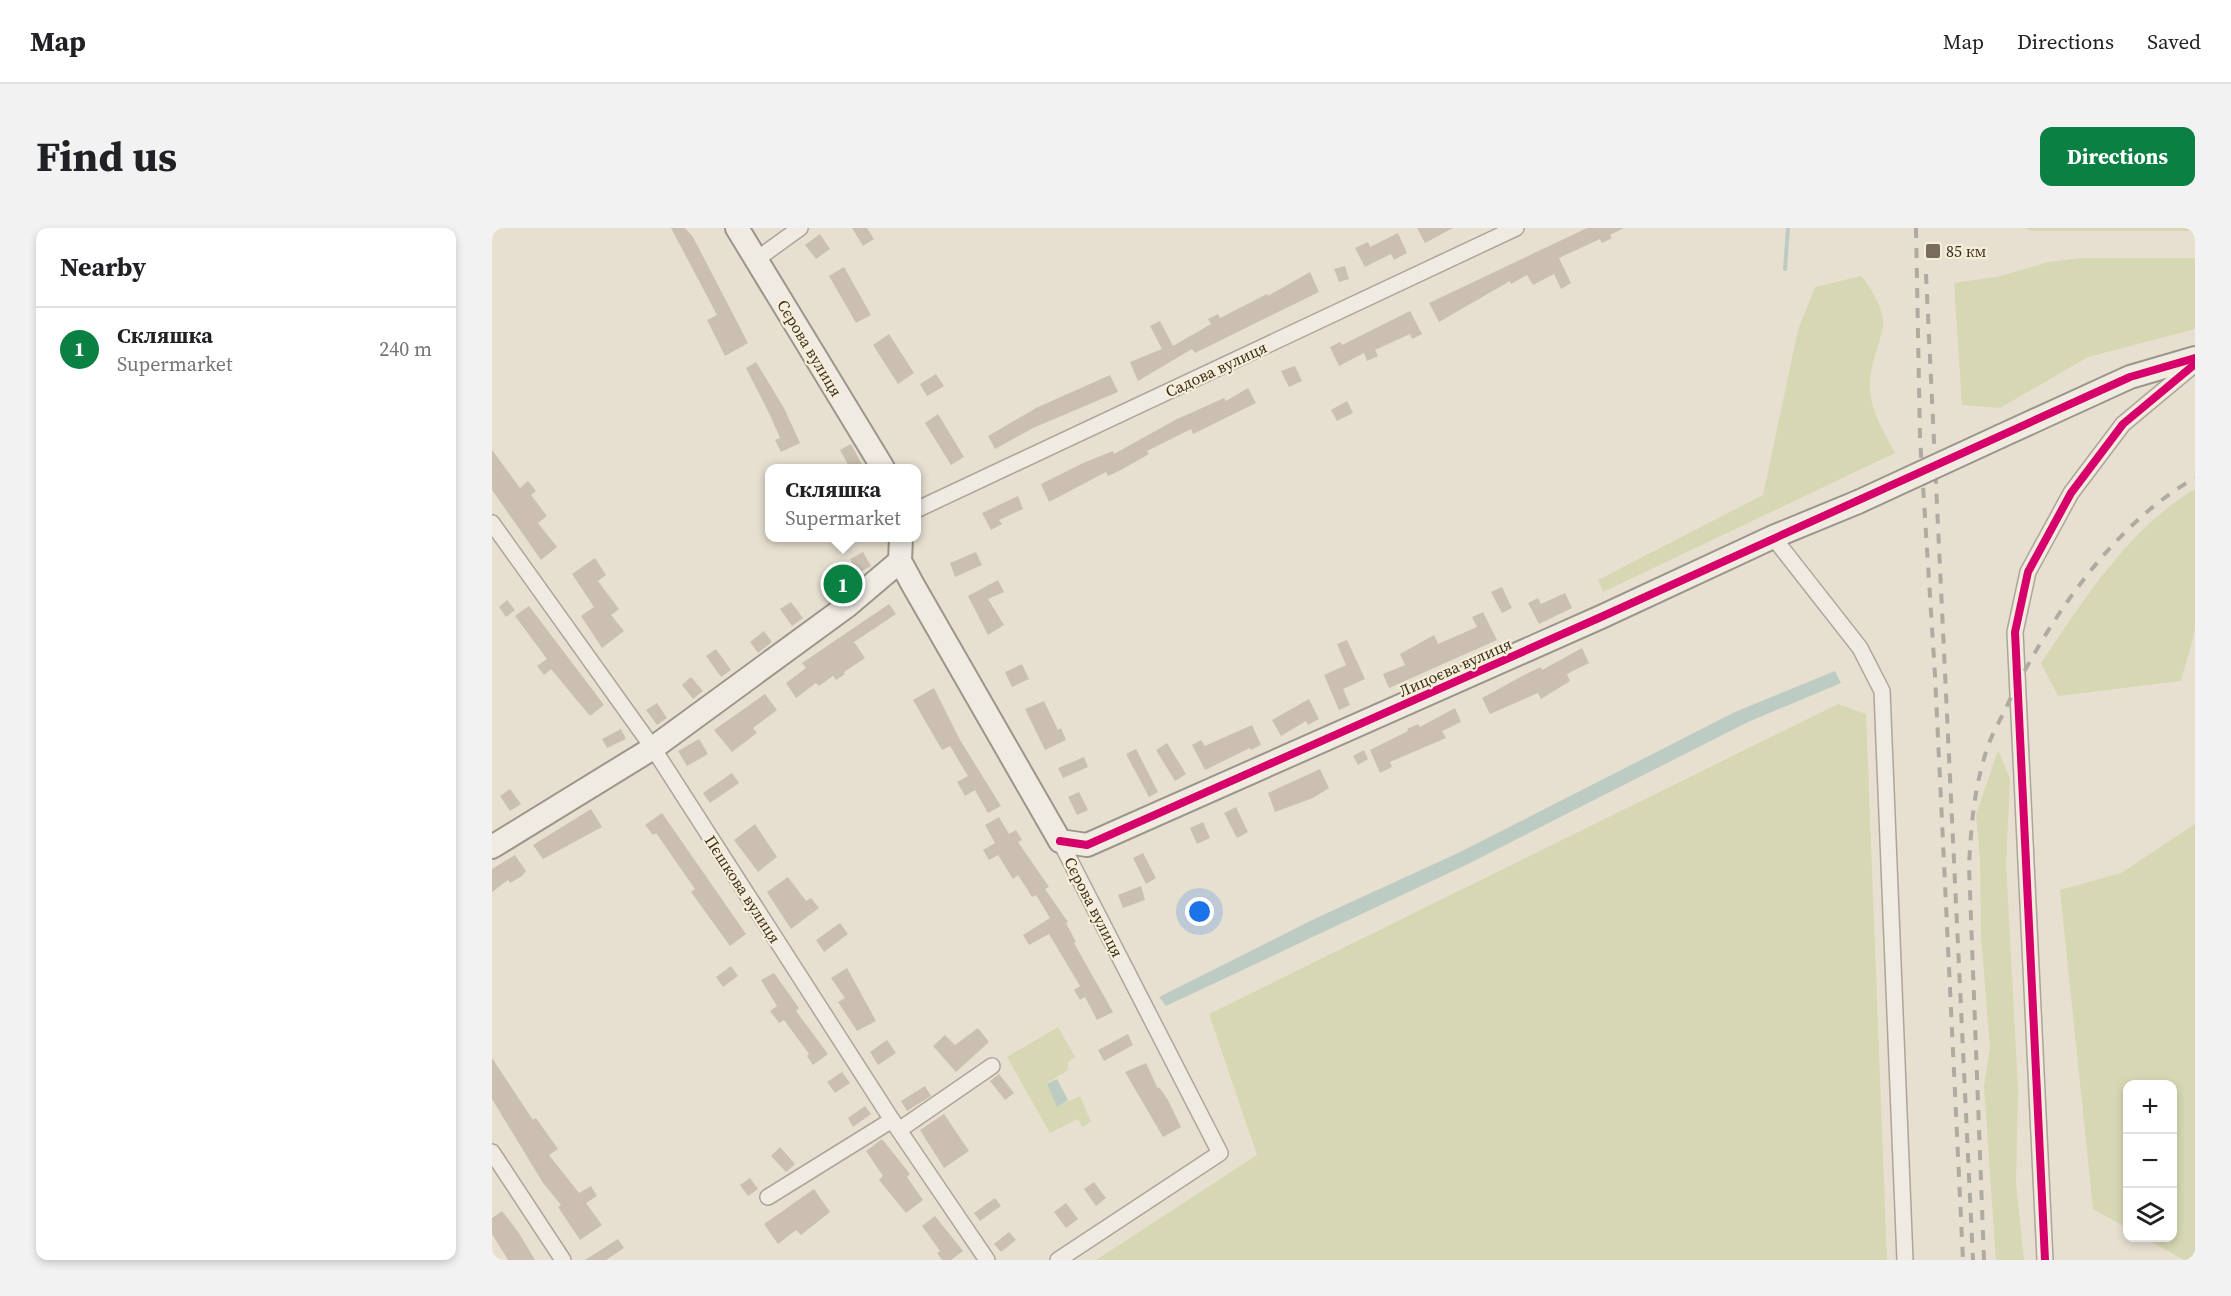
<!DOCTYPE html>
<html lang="en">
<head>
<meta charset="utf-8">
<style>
  :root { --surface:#fff; --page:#f2f2f2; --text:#202124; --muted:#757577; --line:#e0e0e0; --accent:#0b8043 }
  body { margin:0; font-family:"Source Serif 4",serif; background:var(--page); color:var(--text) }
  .controls { position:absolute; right:18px; bottom:18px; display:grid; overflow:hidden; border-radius:12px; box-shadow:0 3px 9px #0003 }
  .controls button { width:54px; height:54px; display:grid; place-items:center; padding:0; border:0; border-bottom:2px solid var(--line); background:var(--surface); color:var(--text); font:30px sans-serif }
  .you { position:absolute; left:708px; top:684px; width:21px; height:21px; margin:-15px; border:4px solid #fff; border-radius:50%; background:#1a73e8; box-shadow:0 0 0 9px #1a73e833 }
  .badge { display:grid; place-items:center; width:39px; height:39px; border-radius:50%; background:var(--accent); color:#fff; font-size:20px; font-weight:700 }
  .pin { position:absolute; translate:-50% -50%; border:3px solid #fff; box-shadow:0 2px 6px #0006 }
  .popup { position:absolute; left:273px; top:236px; width:156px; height:78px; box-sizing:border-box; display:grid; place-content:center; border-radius:12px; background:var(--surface); filter:drop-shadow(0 2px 4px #0005); font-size:20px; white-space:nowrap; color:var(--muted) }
  .popup b { font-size:22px; color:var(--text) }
  .popup::after { content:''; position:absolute; left:50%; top:100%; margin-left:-12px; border:12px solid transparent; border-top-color:var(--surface) }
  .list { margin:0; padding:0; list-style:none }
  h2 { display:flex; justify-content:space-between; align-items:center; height:78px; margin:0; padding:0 24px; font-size:26px }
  h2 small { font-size:20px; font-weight:400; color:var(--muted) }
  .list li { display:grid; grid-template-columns:39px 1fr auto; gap:18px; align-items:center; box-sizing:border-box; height:84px; padding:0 24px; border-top:2px solid var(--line) }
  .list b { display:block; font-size:22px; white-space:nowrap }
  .list p { margin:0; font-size:20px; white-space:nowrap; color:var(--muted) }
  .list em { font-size:20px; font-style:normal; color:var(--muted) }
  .icon { flex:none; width:33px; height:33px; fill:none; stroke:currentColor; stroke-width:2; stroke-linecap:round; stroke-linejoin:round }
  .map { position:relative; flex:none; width:1703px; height:1032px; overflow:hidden; border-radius:12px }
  header { display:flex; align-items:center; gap:36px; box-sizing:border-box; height:84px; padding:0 30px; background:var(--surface); border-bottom:2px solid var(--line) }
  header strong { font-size:28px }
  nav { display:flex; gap:33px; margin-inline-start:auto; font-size:21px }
  .intro { display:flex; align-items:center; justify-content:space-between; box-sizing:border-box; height:144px; padding:0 36px }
  h1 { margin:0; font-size:42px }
  .button { padding:15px 27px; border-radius:12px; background:var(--accent); color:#fff; font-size:21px; font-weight:700 }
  main { display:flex; gap:36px; padding:0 36px }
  aside { flex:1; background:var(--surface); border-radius:12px; box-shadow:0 3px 9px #0003 }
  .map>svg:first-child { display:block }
</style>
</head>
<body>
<header>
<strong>Map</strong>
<nav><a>Map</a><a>Directions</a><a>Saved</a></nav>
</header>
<div class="intro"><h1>Find us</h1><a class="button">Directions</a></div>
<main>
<aside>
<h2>Nearby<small></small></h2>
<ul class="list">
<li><span class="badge">1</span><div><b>Скляшка</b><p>Supermarket</p></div><em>240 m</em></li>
</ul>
</aside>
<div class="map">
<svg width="1703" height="1032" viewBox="0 0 1703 1032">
  <rect width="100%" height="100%" fill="#e7e0d1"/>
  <g fill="#d6d7b3">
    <polygon points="1532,0 1703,0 1703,3 1540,3"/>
    <polygon points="1589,30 1703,30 1703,101 1596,129 1508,180 1470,177 1462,55 1509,48 1556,34"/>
    <path d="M1369 48C1378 58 1394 85 1391 98 1387 120 1377 137 1378 161 1379 183 1393 206 1403 225L1111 364 1106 352 1271 267 1306 102 1323 59Z"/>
    <path d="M1703 261V403L1689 453 1566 468 1549 435C1592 372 1636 301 1703 261Z"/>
    <polygon points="1346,476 1374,486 1395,1032 604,1032 765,927 717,786"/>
    <polygon points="1506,522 1518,551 1514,636 1526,860 1524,955 1532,1032 1504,1032 1492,858 1498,820 1489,708 1488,631 1484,587"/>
    <polygon points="1703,596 1703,1032 1692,1032 1652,1010 1680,1010 1680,856 1636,856 1635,1000 1601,981 1568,662 1629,645"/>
    <polygon points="566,799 583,829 576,834 576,842 555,855 565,878 588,868 599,894 590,899 586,891 558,905 515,829"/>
  </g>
  <g fill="#bcccc2">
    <polygon points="1343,443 1349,455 1256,494 974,637 674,778 667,769 820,692 966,625 1243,484"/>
    <polygon points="565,851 576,872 565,879 555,856"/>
  </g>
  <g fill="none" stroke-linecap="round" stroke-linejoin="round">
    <polyline stroke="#bcccc2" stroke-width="4" points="1293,41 1296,0"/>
  </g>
  <g fill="#cbbfb2">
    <polygon points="179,0 193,0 201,9 256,115 233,128 215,92 225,87"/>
    <polygon points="360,0 375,0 382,11 371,18"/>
    <polygon points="925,0 961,0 933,15"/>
    <polygon points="1095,0 1132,0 1118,7 1120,10 1110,15 1108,11 1067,30 1079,55 1069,61 1062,46 1041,57 1035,47 1019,56 1018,53 947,94 937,75"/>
    <polygon points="906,5 915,25 902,32 899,26 873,39 863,20 876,14 878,19"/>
    <polygon points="328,6 338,21 324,31 313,17"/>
    <polygon points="853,38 857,51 847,54 842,41"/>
    <polygon points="352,39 379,87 364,95 337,48"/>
    <polygon points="818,44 827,64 703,125 700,121 646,153 638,134 670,121 658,98 668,93 681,118 719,96 716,91 726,86 728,90 775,66 776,68"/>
    <polygon points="918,83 930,106 920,111 918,106 883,122 886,128 875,133 872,125 847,138 838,119 848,114 850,117"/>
    <polygon points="397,106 422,145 406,156 381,117"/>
    <polygon points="264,134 292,180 308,215 289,224 283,212 288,210 278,187 254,140"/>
    <polygon points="803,138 810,153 797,159 789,143"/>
    <polygon points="444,146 452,158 435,168 428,156"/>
    <polygon points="618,147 626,164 541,200 503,221 496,208 544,180"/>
    <polygon points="756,160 764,175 701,206 699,201 655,223 657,226 629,242 616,248 614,244 557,274 549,256 591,235 621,223 622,226 683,192 732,170 734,173"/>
    <polygon points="855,173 861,185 845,193 839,182"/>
    <polygon points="446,186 472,229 459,237 433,195"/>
    <polygon points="359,216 372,240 358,240 348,222"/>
    <polygon points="0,222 28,260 36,253 44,263 39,267 55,288 46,295 65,319 49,332 0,262"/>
    <polygon points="526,268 531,281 507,292 510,296 499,302 490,285"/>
    <polygon points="371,324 379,338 366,345 358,331"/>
    <polygon points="484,324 490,337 463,349 458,335"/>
    <polygon points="103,330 114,347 106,353 127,381 119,387 132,403 110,420 89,388 102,379 80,346"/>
    <polygon points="506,352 512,364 496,371 512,397 496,407 476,368"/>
    <polygon points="1010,359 1020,380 1010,385 999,364"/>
    <polygon points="1073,365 1080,380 1047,396 1036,375 1046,370 1049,376"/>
    <polygon points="15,372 23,382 14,389 7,379"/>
    <polygon points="299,374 311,390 300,398 288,381"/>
    <polygon points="397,376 404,386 362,414 373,430 352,444 353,446 344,452 341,448 327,458 324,455 304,470 294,455 314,440 310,435"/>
    <polygon points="37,378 112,477 98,488 59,441 52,447 45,438 55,431 23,388"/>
    <polygon points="991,384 1005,412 897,460 891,446 913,437 908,426 942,407 946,416 985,399 980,389"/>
    <polygon points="272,403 280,414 266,425 258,414"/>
    <polygon points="855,412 873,451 851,461 858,477 847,482 832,447 854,437 845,416"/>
    <polygon points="1090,420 1097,435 1075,446 1078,453 1049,471 1046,465 998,486 990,470 1036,445 1049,439 1050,442"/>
    <polygon points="224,421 239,442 229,449 214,428"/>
    <polygon points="530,436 537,451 520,459 513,444"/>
    <polygon points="199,449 211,463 201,471 190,457"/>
    <polygon points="442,460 468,512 509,578 496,585 483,562 473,568 465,554 476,548 458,518 450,522 421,472"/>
    <polygon points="273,466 285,482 261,500 265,505 240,524 222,502"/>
    <polygon points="817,471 827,491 816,497 814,493 789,508 780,492"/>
    <polygon points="552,473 566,502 569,500 574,512 553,522 533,481"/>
    <polygon points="165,475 175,490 165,497 154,482"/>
    <polygon points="963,480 969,494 950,503 954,510 898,534 900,539 888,545 878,522 916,503 915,501 926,496 928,499"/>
    <polygon points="760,497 769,517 759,522 758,520 713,542 700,517 709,512 713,518"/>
    <polygon points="129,501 134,511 115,520 110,511"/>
    <polygon points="207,511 216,526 195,538 186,523"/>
    <polygon points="675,515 694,546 683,553 664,522"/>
    <polygon points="644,521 666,564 657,569 634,526"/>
    <polygon points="872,522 876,531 866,537 861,528"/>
    <polygon points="592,529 596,539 571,550 566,540"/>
    <polygon points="828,541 837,560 821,570 783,584 776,565"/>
    <polygon points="240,545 247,555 218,575 211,565"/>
    <polygon points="18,561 29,576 18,583 8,568"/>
    <polygon points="587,564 596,582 585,587 576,569"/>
    <polygon points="744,579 756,604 745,610 732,585"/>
    <polygon points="99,581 110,599 51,631 41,617"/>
    <polygon points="170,585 254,706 238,718 199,664 203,661 164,605 161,607 153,597"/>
    <polygon points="507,589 517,606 524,602 530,612 526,614 557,659 553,661 576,694 574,695 584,714 582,715 621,784 605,792 593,769 588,772 582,762 588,758 557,706 537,717 531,707 558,690 544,667 540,669 526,647 521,651 506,627 497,632 491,622 503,615 493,597"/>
    <polygon points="711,594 718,610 705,616 698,600"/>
    <polygon points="263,596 285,629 266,644 242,612"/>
    <polygon points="651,625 664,650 654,656 641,630"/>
    <polygon points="23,627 34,643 30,648 18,655 16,652 0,664 0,641"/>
    <polygon points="296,649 314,673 319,670 327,680 299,701 275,664"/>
    <polygon points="649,658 653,672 631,680 626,667"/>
    <polygon points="348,695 356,706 332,724 324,712"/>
    <polygon points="239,738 246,748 231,759 224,749"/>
    <polygon points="355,740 384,793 365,803 346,774 353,770 339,750"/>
    <polygon points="282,745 307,780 304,783 336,826 321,837 315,828 317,826 292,792 287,795 278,783 285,778 269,752"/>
    <polygon points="486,800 497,814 464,844 441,818 453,807 463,817"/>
    <polygon points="636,806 641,817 612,833 606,822"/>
    <polygon points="395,812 404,825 386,837 378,824"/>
    <polygon points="0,830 41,892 44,890 66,921 57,927 87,965 99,958 105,968 94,975 110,997 88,1012 66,979 69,977 51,955 0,871"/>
    <polygon points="654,835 666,861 667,859 676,872 689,899 671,909 633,844"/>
    <polygon points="350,844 358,855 343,865 335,854"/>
    <polygon points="507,846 522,865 513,872 498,853"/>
    <polygon points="433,858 439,868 415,883 409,873"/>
    <polygon points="373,878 379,886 361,899 356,890"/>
    <polygon points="452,886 477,923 452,940 428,902"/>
    <polygon points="390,911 418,946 415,949 431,972 414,985 387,952 391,948 374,923"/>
    <polygon points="288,919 303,936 294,944 279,928"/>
    <polygon points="258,950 266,961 256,968 248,957"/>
    <polygon points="602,954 614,970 604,978 592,961"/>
    <polygon points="322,961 338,984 309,1007 304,1002 286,1016 272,996"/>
    <polygon points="503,970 509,978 488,993 482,985"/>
    <polygon points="574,975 586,991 574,1000 562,984"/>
    <polygon points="10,983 27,1005 43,1032 16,1032 0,1006 0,990"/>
    <polygon points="443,988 471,1023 459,1032 450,1032 445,1025 448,1023 430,998"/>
    <polygon points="517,1004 524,1012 509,1024 502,1016"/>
    <polygon points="126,1011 132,1020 114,1032 93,1032"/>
  </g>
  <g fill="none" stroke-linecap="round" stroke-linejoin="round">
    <g stroke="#ada599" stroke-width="18">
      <g id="street">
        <polyline points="265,31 308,0"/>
        <polyline points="424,282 1024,0"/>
        <polyline points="0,295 161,520 400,892 495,1032"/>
        <polyline points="1281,309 1368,420 1390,463 1413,1032"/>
        <polyline points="407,902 500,838"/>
        <polyline points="0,924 71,1032"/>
        <polyline points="276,969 400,892"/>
        <polyline points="566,1032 728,925 568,613"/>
        <polyline points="1553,1032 1523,404 1536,344 1579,265 1631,196 1703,136"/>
      </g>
    </g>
    <g stroke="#9c958a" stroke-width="26">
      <g id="secondary">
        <polyline points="245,0 391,240"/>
        <polyline points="1509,208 1638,149 1703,130"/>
        <polyline points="409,310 408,333 421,357 568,613 595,617 1109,389 1281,309 1366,274"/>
        <polyline points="0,619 161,520 355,378 408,333"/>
      </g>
    </g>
    <use href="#street" stroke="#efebe3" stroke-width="15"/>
    <use href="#secondary" stroke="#efebe3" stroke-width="22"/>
    <g stroke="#afaaa2" stroke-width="4" stroke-dasharray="10 10" stroke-linecap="butt">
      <polyline points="1424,0 1428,210 1443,447 1471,1032"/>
      <polyline points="1434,46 1481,1032"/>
      <path d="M1492 1032 1477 638C1479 598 1482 560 1495 521 1499 508 1506 496 1512 484 1552 398 1619 297 1703 250"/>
    </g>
    <g stroke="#9c958a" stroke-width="26" stroke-linecap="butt">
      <polyline id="secondary-bridge" points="1366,274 1509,208"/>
    </g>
    <use href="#secondary-bridge" stroke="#efebe3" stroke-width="22"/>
    <g stroke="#f7eed8" stroke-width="11">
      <g id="cycleway">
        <polyline points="568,613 595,617 1109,389 1638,149 1703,130"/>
        <polyline points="1553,1032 1523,404 1536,344 1579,265 1631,196 1703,136"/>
      </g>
    </g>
    <use href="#cycleway" stroke="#d6006c" stroke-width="8"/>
  </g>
  <rect fill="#786c5e" stroke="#f7eed8" stroke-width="2" x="1433" y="15" width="16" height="16" rx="3"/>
  <g text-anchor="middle" stroke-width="4.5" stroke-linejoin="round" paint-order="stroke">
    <g font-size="16" fill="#3d2e20" stroke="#f7eed8" text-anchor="start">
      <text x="1454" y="29">85 км</text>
    </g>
    <g font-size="16" fill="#3d2e20" stroke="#f7eed8">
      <text transform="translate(318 120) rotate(59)" y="6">Сєрова вулиця</text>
      <text transform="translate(724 141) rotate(-25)" y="6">Садова вулиця</text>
      <text transform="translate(963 439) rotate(-24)" y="6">Лицоєва вулиця</text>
      <text transform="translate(251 661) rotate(57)" y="6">Пєшкова вулиця</text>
      <text transform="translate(602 679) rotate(63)" y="6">Сєрова вулиця</text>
    </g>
  </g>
</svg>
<div class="controls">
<button>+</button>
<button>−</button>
<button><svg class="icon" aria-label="layers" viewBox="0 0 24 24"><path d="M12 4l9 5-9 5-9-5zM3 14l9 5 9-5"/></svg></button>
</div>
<div class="you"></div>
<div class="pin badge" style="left:351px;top:356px">1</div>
<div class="popup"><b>Скляшка</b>Supermarket</div>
</div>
</main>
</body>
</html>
